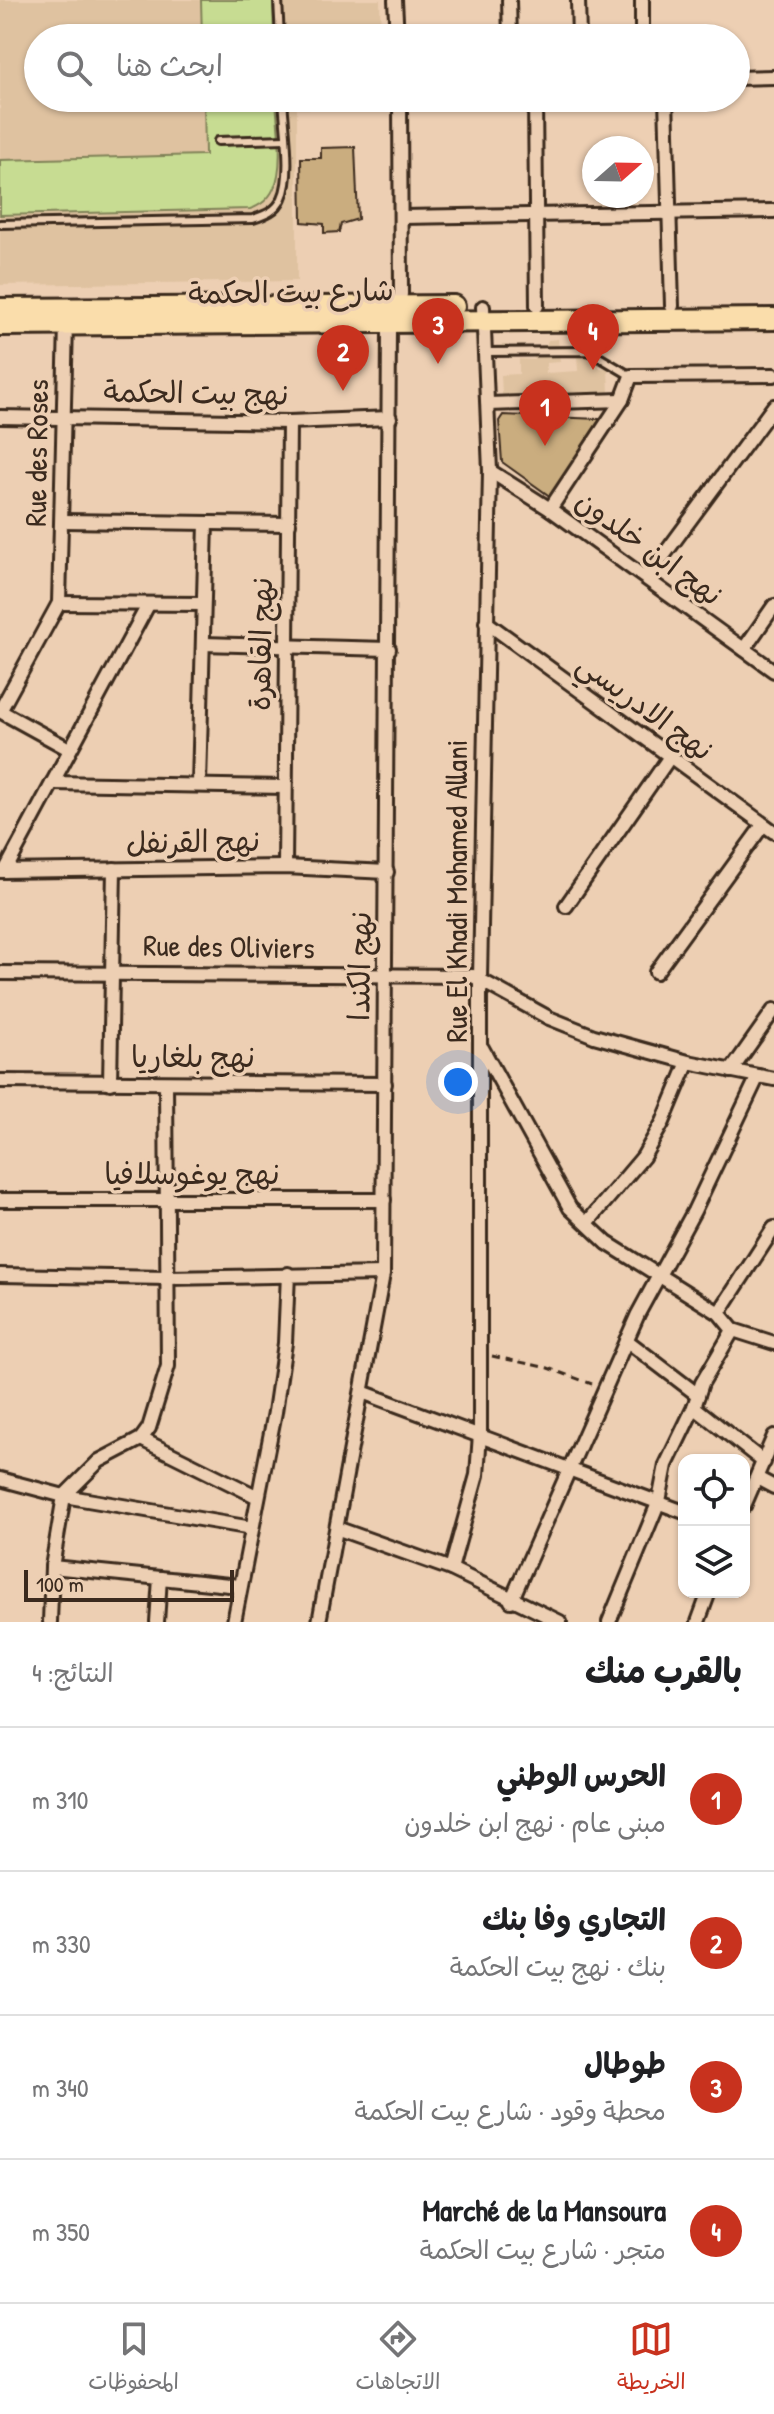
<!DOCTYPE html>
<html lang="ar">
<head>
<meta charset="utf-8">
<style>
  :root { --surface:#fff; --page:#f6f6f6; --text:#202124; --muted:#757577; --line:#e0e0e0; --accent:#c8321e }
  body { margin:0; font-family:"Patrick Hand","Playpen Sans Arabic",sans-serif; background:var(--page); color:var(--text); direction:rtl }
  .controls { position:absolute; right:24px; bottom:24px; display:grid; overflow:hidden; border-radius:16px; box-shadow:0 2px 6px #0004 }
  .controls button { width:72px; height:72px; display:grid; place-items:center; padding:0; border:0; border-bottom:2px solid var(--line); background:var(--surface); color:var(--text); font:40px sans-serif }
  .compass { position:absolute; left:582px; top:136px; width:72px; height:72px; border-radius:50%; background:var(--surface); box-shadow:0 2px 6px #0004; rotate:70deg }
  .scale { position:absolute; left:24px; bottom:20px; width:210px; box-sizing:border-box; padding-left:8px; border:4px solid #3b2a1e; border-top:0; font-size:22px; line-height:28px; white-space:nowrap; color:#3b2a1e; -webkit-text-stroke:6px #edcfb3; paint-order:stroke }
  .you { position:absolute; left:458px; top:1082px; width:28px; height:28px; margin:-20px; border:6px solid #fff; border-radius:50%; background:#1a73e8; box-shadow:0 0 0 12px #1a73e833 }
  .badge { display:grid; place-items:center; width:52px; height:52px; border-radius:50%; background:var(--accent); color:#fff; font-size:26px; font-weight:700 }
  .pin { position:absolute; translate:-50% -66px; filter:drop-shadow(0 2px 4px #0008) }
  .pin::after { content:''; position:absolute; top:42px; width:28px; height:24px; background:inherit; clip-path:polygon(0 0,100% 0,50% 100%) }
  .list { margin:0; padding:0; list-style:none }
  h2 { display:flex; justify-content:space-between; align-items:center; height:104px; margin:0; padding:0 32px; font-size:34px }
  h2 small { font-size:26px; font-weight:400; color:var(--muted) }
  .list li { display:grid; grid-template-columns:52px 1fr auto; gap:24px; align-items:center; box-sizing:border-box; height:144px; padding:0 32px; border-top:2px solid var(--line) }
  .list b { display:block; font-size:30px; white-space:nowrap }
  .list p { margin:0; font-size:26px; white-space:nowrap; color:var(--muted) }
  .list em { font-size:26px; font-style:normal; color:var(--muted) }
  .icon { flex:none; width:44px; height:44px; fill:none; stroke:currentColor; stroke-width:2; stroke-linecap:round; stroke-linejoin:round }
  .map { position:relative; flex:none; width:774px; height:1622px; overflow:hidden; direction:ltr }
  .search { position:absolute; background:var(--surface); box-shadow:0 2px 6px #0004; left:24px; right:24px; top:24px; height:88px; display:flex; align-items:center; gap:20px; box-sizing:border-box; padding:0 28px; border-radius:44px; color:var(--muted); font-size:30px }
  .sheet { height:680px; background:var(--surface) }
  nav { display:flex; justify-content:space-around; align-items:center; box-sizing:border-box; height:112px; border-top:2px solid var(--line); background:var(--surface); font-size:22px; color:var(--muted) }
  nav a { display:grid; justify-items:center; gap:4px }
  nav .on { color:var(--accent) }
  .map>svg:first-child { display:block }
</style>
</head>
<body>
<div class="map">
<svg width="774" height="1622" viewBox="0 0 774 1622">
  <rect width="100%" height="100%" fill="#edcfb3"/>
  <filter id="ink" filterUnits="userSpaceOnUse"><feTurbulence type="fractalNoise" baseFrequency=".0125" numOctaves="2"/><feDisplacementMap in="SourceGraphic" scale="16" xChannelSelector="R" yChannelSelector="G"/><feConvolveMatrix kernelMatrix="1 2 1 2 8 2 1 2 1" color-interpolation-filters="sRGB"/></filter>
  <g filter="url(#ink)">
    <g fill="#dfc2a0">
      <polygon points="0,0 380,0 381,38 38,38 38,98 382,98 383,109 297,109 297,281 0,285"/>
      <polygon points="558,339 560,362 546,363 546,373 578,371 577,355 598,354 599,368 608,368 609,395 507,398 502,395 501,375 519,374 519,359 534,360 533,347 546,346 548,340"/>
    </g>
    <g fill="#c7dc92" stroke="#818358" stroke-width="2">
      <polygon points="201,0 273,0 274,38 202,38"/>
      <path d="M204 98H276C277 135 293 196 250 209L0 215V160L205 155Z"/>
    </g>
    <g fill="#caad7f" stroke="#3b2a1e" stroke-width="2">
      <polygon points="355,147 358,219 341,224 339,232 324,233 324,224 302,222 301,158 321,158 321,148"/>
      <polygon points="503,415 599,419 602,424 551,497 502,462 499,421"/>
    </g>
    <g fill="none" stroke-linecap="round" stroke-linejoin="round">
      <g stroke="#3b2a1e" stroke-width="12">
        <g id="lane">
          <polyline points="278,0 280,38"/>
          <polyline points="218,141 285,139"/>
          <path d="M0 224 253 219C265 215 277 211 282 198 293 175 284 124 283 98"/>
          <polyline points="486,352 589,351 631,376"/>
        </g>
      </g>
      <g stroke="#3b2a1e" stroke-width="18">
        <g id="street">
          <polyline points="395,0 397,38"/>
          <polyline points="509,0 510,38"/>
          <polyline points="578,0 579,38"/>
          <polyline points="642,38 642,0"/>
          <polyline points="736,78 774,77"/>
          <polyline points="535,98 537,306"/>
          <polyline points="666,98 672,306"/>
          <polyline points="402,217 774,211"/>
          <polyline points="488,404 622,400"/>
          <polyline points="0,417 289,422 390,418"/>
          <polyline points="490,471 550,509 774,671"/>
          <polyline points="550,509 622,400 631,376 774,375"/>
          <polyline points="63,521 289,524"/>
          <polyline points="647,578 774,406"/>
          <polyline points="59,603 203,604"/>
          <polyline points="486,622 774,832"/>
          <polyline points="203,644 389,649"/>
          <polyline points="744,649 774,606"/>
          <polyline points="0,711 59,603 66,324"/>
          <polyline points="0,711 69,749"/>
          <polyline points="52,783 285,787"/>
          <polyline points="199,784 206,523"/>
          <polyline points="285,867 289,422"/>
          <polyline points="0,871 285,867 387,872"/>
          <polyline points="5,871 148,605"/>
          <polyline points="566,906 669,758"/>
          <polyline points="656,972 763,825"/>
          <polyline points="0,973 473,976 549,1018 594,1036 688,1062 774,1079"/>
          <polyline points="482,1048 570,1208 607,1243 719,1313 733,1330 774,1343"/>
          <polyline points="731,1071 774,1010"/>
          <polyline points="0,1081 385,1084"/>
          <polyline points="110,1083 114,869"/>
          <polyline points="0,1200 384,1200"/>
          <polyline points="587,1223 643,1157 663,1122 688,1062"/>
          <polyline points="0,1275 168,1278 383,1274"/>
          <polyline points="719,1313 774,1228"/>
          <polyline points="626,1340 698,1395"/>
          <polyline points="362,1392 684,1512"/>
          <polyline points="694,1407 764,1462"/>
          <polyline points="141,1439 258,1497"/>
          <polyline points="757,1478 774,1487"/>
          <polyline points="0,1479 64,1496 252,1528"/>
          <polyline points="744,1506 774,1436"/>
          <polyline points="339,1529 451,1569 560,1622"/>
          <polyline points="52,1567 239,1586"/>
          <polyline points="451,1569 477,1475 480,1434 480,978 490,471 483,307"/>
          <polyline points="511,1601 638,1314 694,1211 758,1076"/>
          <polyline points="50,1622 52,1567 64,1496 99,1461 141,1439 149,1428 168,1366 166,1083"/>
          <polyline points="157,1622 160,1578"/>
          <polyline points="234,1622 275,1412 285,1343 288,1274"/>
          <polyline points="319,1622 383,1274 389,330 401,294 400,98"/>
          <polyline points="609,1622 659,1501 666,1465 694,1407 702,1383 733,1330"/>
          <polyline points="698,1622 709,1592"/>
        </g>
      </g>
      <g stroke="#3b2a1e" stroke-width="26">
        <g id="primary">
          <polyline points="0,309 454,306"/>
          <polyline points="0,325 774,319"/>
        </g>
      </g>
      <polyline stroke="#3b2a1e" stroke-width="3" stroke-dasharray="8 6" stroke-linecap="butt" points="492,1356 548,1368 592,1384"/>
      <use href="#lane" stroke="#edcfb3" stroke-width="6"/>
      <use href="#street" stroke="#edcfb3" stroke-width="12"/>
      <use href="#primary" stroke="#faddab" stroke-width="20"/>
    </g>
  </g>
  <g text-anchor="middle" stroke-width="7" stroke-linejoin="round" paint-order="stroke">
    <g font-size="30" fill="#3b2a1e" stroke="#edcfb3">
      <text transform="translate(291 292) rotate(-1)" y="10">شارع بيت الحكمة</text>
      <text transform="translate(196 393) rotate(1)" y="10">نهج بيت الحكمة</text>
      <text transform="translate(37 453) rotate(-89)" y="10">Rue des Roses</text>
      <text transform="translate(649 548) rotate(36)" y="10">نهج ابن خلدون</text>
      <text transform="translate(261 644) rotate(-89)" y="10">نهج القاهرة</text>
      <text transform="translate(645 707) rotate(36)" y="10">نهج الادريسي</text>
      <text transform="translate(193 842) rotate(-1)" y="10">نهج القرنفل</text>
      <text transform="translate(457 891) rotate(-90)" y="10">Rue El Khadi Mohamed Allani</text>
      <text transform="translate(229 947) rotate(1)" y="10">Rue des Oliviers</text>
      <text transform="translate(360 966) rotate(-89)" y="10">نهج الكندا</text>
      <text x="193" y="1067">نهج بلغاريا</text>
      <text x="192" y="1184">نهج يوغوسلافيا</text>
    </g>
  </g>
</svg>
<div class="controls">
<button><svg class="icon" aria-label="locate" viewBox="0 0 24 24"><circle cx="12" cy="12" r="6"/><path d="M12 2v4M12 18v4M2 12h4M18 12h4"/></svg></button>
<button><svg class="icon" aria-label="layers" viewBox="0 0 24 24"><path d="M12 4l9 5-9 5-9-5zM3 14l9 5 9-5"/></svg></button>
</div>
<svg class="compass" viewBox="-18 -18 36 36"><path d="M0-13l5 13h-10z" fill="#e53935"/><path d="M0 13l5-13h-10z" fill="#757577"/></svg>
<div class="scale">100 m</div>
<div class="you"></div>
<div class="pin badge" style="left:545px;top:446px">1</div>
<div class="pin badge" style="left:343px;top:391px">2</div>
<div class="pin badge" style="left:438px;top:364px">3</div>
<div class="pin badge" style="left:593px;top:370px">4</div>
<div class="search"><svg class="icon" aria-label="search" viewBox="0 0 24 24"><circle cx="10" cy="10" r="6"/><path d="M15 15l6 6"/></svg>ابحث هنا</div>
</div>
<section class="sheet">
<h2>بالقرب منك<small>النتائج: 4</small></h2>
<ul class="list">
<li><span class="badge">1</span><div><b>الحرس الوطني</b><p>مبنى عام · نهج ابن خلدون</p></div><em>310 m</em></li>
<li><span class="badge">2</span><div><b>التجاري وفا بنك</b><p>بنك · نهج بيت الحكمة</p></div><em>330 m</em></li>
<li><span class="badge">3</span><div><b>طوطال</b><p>محطة وقود · شارع بيت الحكمة</p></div><em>340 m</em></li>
<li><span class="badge">4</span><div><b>Marché de la Mansoura</b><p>متجر · شارع بيت الحكمة</p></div><em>350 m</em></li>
</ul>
</section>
<nav>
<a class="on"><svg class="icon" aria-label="map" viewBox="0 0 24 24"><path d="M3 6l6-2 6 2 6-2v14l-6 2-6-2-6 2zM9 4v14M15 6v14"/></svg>الخريطة</a>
<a><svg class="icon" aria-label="directions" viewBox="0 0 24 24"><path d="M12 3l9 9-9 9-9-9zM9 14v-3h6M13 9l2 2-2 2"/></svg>الاتجاهات</a>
<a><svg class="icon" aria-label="saved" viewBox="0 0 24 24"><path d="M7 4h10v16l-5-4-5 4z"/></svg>المحفوظات</a>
</nav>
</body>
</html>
